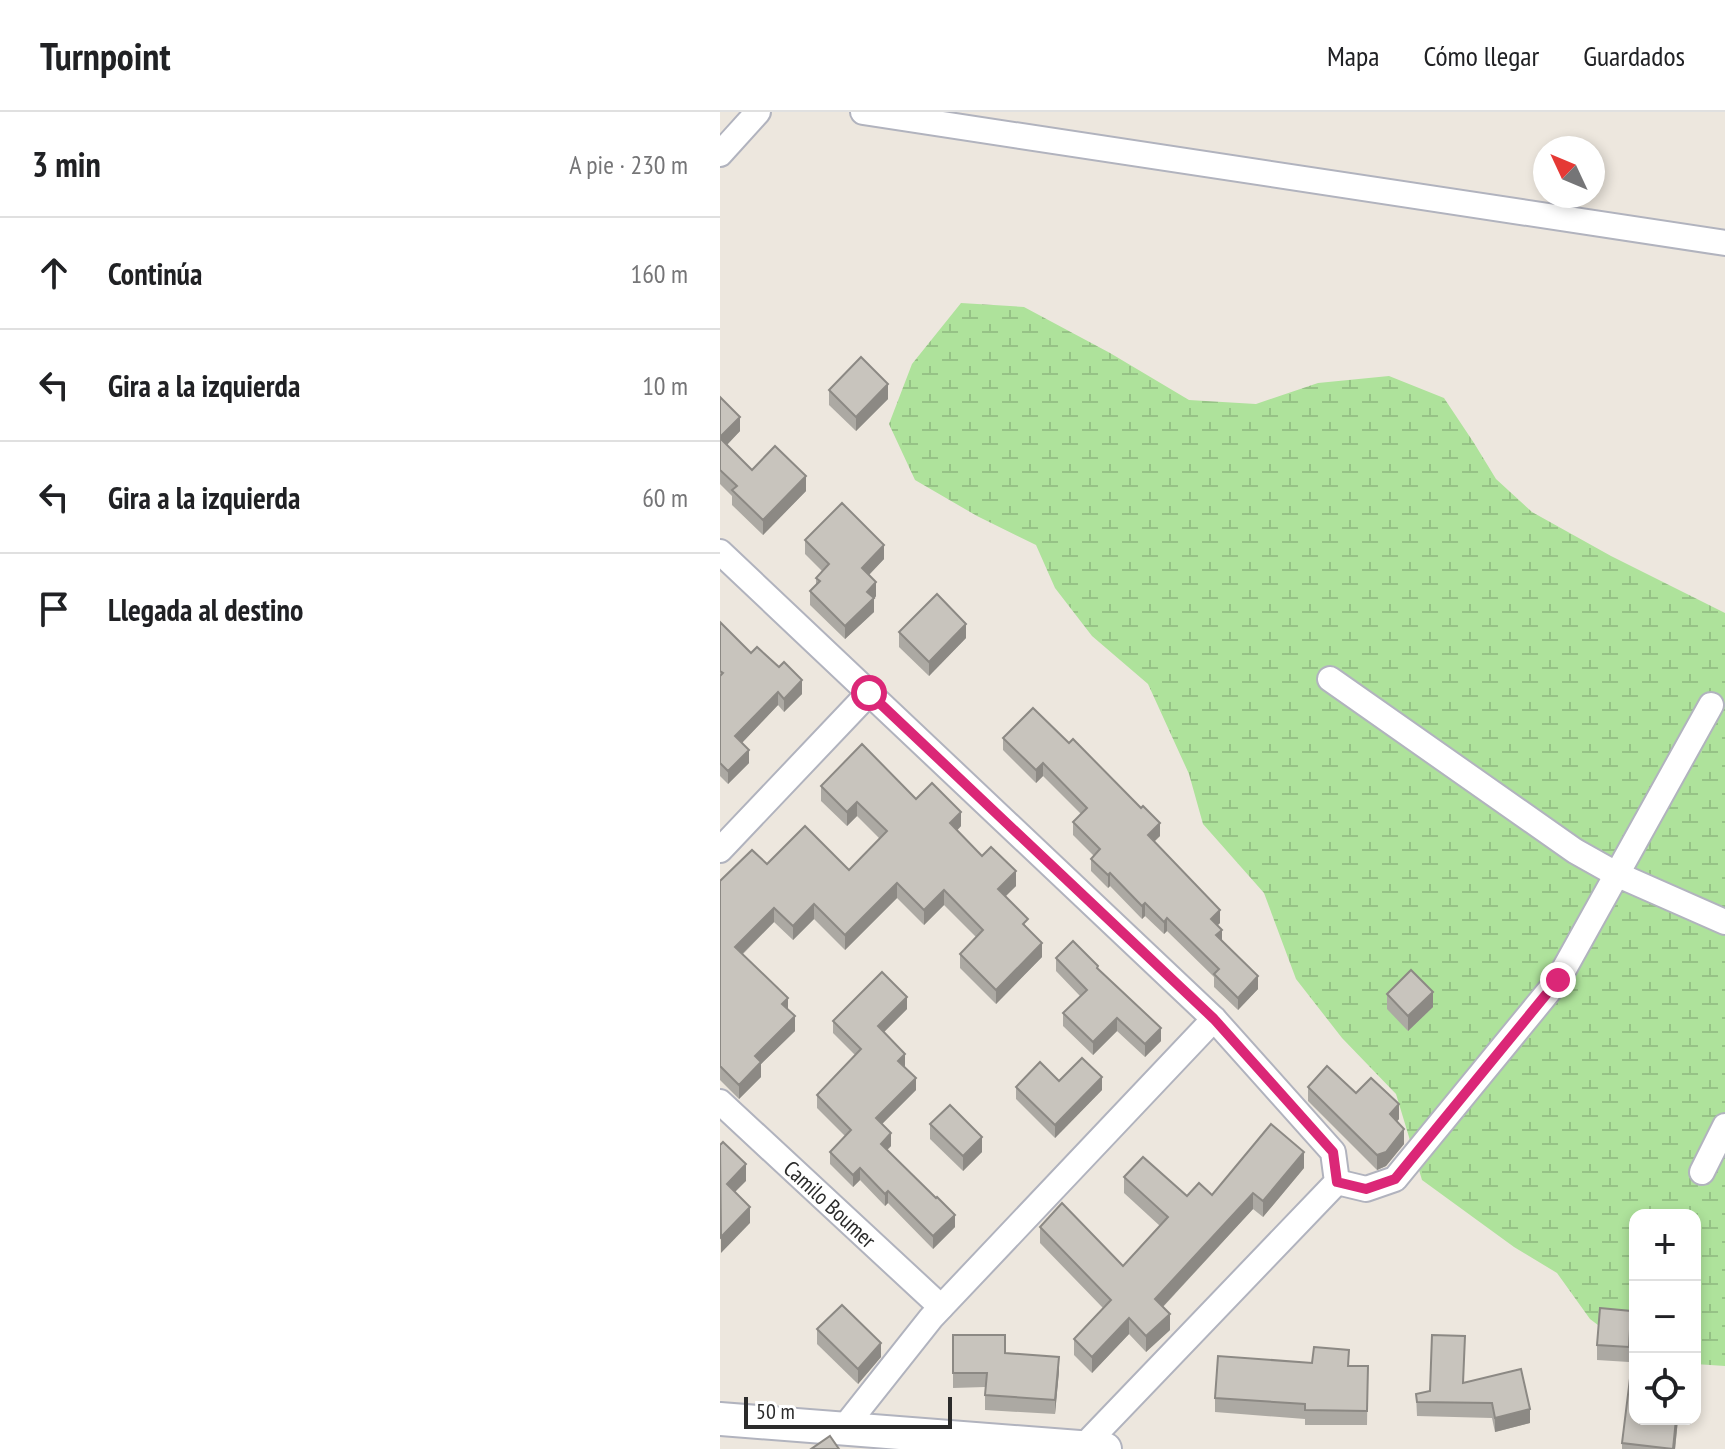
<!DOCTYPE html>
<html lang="es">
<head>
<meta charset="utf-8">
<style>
  :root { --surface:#fff; --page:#f6f6f6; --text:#202124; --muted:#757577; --line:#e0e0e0 }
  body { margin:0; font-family:"PT Sans Narrow",sans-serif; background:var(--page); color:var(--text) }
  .controls { position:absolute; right:24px; bottom:24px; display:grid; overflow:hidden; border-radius:16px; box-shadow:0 4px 12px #0003 }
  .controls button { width:72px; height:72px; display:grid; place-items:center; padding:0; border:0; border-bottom:2px solid var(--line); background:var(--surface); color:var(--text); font:40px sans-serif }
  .compass { position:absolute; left:813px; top:24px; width:72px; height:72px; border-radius:50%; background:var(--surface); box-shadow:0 4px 12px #0003; rotate:314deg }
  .scale { position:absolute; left:24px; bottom:20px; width:208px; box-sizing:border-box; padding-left:8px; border:4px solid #2b2b2b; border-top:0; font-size:22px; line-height:28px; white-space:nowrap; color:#2b2b2b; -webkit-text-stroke:6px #fff; paint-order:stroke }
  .stop { position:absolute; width:24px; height:24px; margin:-18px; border:6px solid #db2777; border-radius:50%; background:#fff }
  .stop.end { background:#db2777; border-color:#fff; box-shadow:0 2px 8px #0008 }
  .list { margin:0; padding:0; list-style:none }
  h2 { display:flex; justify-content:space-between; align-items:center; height:104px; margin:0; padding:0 32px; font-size:34px }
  h2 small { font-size:26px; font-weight:400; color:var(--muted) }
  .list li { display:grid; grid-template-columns:52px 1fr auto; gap:24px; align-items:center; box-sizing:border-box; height:112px; padding:0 32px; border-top:2px solid var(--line) }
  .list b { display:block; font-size:30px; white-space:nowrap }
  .list em { font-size:26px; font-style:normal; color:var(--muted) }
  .icon { flex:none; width:44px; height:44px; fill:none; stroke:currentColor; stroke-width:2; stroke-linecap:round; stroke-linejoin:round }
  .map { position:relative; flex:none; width:1005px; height:1337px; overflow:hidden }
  header { display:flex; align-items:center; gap:48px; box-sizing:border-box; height:112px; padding:0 40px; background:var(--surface); border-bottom:2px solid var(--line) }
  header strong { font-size:38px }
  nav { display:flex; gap:44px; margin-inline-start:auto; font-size:28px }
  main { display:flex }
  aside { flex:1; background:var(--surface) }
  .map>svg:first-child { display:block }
</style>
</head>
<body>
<header>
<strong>Turnpoint</strong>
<nav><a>Mapa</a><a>Cómo llegar</a><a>Guardados</a></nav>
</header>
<main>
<aside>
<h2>3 min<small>A pie · 230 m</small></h2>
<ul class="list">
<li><svg class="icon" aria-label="ahead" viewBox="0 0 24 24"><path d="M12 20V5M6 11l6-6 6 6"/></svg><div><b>Continúa</b></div><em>160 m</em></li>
<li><svg class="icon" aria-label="left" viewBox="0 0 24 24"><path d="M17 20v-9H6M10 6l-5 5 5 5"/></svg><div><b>Gira a la izquierda</b></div><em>10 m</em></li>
<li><svg class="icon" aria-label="left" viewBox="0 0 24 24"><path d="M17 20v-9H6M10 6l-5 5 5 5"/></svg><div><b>Gira a la izquierda</b></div><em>60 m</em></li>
<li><svg class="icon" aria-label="arrive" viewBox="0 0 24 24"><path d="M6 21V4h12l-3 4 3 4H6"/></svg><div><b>Llegada al destino</b></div></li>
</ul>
</aside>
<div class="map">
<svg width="1005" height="1337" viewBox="0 0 1005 1337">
  <defs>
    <pattern id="wetland-marsh" width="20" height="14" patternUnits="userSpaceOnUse" patternTransform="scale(2)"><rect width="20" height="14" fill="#aee29b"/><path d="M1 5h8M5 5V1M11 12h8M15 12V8" fill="none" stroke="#96c286"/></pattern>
  </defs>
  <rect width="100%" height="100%" fill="#ede7de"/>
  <polygon fill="url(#wetland-marsh)" points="241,191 304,195 390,241 469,288 536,292 598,271 669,264 724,286 754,331 776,367 812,400 891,444 1005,501 1005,1254 975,1252 975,1103 915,1103 915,1234 899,1229 870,1207 837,1161 794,1135 702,1068 676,982 622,926 576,867 544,781 483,712 469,662 428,572 372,524 335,476 316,433 257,404 195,368 169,312 192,252"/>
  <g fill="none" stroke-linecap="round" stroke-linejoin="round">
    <g stroke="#b1b3be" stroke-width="28">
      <g id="street">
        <polyline points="143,0 1005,131"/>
        <polyline points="0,42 38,0"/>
        <polyline points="0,440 494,907 613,1040 617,1070 361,1337"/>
        <polyline points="610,567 855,739 896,762 1005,810"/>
        <polyline points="0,738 149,581"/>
        <path id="s1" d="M0 990 221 1195"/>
        <polyline points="982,1060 1005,1014"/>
        <polyline points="617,1070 646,1077 675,1067 838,868 991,593"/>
        <polyline points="123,1317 211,1206 494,907"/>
      </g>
    </g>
    <g stroke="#b1b3be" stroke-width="36">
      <polyline id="secondary" points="0,1307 385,1337"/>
    </g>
    <use href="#street" stroke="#fff" stroke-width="24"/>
    <use href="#secondary" stroke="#fff" stroke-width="32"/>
  </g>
  <g fill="#aca9a3">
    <polygon points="109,278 168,287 136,319 109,293"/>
    <polygon points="0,285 20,319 7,333 32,358 86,379 43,423 12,393 12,384 0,372"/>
    <polygon points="85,428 164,447 149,463 156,484 154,487 154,500 125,527 90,493 90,479 96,473 96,466 102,459 85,442"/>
    <polygon points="0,510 31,541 82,582 64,600 58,593 22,631 29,651 8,672 0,664"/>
    <polygon points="179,520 246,526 209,564 179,535"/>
    <polygon points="283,626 440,724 434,729 500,811 497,813 502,829 538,877 518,898 494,875 494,865 447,819 444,822 425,804 422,807 390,774 388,776 371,759 371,747 374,744 353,723 353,710 361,702 323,664 316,671 283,638"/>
    <polygon points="101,674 196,687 241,714 237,718 262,744 296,774 285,784 308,817 322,845 276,892 240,856 240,842 256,825 224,793 204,813 177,786 125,838 94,807 73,828 54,810 23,842 68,897 75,919 41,952 41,965 19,987 0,968 0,769 47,752 129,758 160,727 137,704 127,714 101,689"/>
    <polygon points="336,846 378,857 441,929 425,945 397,919 373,943 343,914 343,901 360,884 336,859"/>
    <polygon points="667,882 713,895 688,919 667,897"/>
    <polygon points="187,897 164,920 185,954 184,955 196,978 162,1012 171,1034 167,1038 235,1115 213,1137 168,1091 165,1094 140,1068 133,1075 110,1052 110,1040 125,1024 97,996 97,983 135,943 113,921 113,909"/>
    <polygon points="339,969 382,978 335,1026 296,987 296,975"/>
    <polygon points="588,975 636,981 679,1007 677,1009 684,1032 666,1054 657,1058 588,989"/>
    <polygon points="210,1012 262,1040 243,1059 210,1027"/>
    <polygon points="584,1056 543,1105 533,1097 443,1195 450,1218 426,1240 409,1222 372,1261 354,1243 354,1227 383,1196 320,1131 320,1115 403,1154 440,1114 404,1081 404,1065 467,1084 492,1083"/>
    <polygon points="911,1213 909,1250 877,1248 877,1233"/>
    <polygon points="97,1217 161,1245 138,1272 97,1232"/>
    <polygon points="233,1223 339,1259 335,1302 265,1298 265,1275 233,1276"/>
    <polygon points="629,1254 648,1254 647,1313 585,1313 585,1307 495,1300 495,1286"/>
    <polygon points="744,1271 810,1311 775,1320 772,1306 697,1304 696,1282"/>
    <polygon points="958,1307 955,1337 902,1337 902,1331"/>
  </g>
  <g fill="#8c8984">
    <polygon points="168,272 168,287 136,319 136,305"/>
    <polygon points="20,305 20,319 0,340 0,325"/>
    <polygon points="86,364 86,379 43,423 43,408"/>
    <polygon points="164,433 164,447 142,470 142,456"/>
    <polygon points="156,470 156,484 154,487 154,500 125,527 125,514 147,480"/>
    <polygon points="246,512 246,526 209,564 209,550"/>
    <polygon points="82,568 82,582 64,600 64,587"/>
    <polygon points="58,580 58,593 15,638 15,624"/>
    <polygon points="29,638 29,651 8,672 8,659"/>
    <polygon points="323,651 323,664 316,671 316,658"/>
    <polygon points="137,690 137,704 127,714 127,700"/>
    <polygon points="241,700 241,714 230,726 230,711"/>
    <polygon points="440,711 440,724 428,736 428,723"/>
    <polygon points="296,759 296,774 278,792 278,777"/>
    <polygon points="390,761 390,774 388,776 388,763"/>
    <polygon points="177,771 177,786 125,838 125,823"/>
    <polygon points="224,778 224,793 204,813 204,798"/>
    <polygon points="425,791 425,804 422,807 422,794"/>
    <polygon points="94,792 94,807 73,828 73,814"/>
    <polygon points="54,796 54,810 15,849 15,835"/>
    <polygon points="500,798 500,811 491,820 491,807"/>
    <polygon points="447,806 447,819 444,822 444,810"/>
    <polygon points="502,818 502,830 496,823"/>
    <polygon points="322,831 322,845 276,892 276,878"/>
    <polygon points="538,864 538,877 518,898 518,886"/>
    <polygon points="713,880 713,895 688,919 688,904"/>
    <polygon points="187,885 187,897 158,926 158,914"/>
    <polygon points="68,886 68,901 62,892"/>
    <polygon points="75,904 75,919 41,952 41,965 19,987 19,973 35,944"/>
    <polygon points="397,906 397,919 373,943 373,930"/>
    <polygon points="441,916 441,929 425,945 425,932"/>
    <polygon points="185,942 185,954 178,961 178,949"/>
    <polygon points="382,965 382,978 335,1026 335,1013"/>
    <polygon points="196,966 196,978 156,1018 156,1006"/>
    <polygon points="679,992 679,1007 670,1017 670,1002"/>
    <polygon points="684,1017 684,1032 666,1054 657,1058 657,1043"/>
    <polygon points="171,1021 171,1034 161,1044 161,1032"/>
    <polygon points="262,1025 262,1040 243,1059 243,1044"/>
    <polygon points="584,1040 584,1056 543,1105 543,1089"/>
    <polygon points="26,1052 26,1069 7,1088 7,1072"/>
    <polygon points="140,1056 140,1068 133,1075 133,1063"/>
    <polygon points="168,1079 168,1091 165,1094 165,1082"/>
    <polygon points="533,1081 533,1097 435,1203 435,1187"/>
    <polygon points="30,1095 30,1111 1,1141 1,1125"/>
    <polygon points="235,1103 235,1115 213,1137 213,1124"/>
    <polygon points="911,1199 911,1213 909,1250 909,1235"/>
    <polygon points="450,1202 450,1218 426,1240 426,1224"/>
    <polygon points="409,1206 409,1222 372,1261 372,1245"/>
    <polygon points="161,1231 161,1245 138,1272 138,1257"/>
    <polygon points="339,1245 339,1259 335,1302 335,1288"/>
    <polygon points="810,1297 810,1311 775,1320 775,1306"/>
    <polygon points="956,1307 958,1307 955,1337 953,1337"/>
  </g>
  <g fill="#c8c4bd" stroke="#8c8984" stroke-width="2">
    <polygon points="141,245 168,272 136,305 109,278"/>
    <polygon points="0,285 20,305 0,325"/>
    <polygon points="0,326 32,358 55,334 86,364 43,408 12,378 17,374 0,358"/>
    <polygon points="122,391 164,433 142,456 156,470 147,480 154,486 125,514 90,479 100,469 96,466 109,452 85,428"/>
    <polygon points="217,482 246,512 209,550 179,520"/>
    <polygon points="0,510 31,541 37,535 59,555 64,550 82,568 64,587 58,580 15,624 29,638 8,659 0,651 0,564 3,561 0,559"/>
    <polygon points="313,596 349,631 353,627 421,696 423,694 440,711 428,723 500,798 491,807 502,818 496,823 538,864 518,886 494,862 499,857 447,806 444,810 425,791 422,794 390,761 388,763 371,747 380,737 353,710 367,696 323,651 316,658 283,626"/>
    <polygon points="142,632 196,687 212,671 241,700 230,711 262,744 271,735 296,759 278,777 308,807 303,812 322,831 276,878 240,842 263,818 224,778 204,798 177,771 125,823 94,792 73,814 54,796 15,835 68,886 62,892 75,904 35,944 41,950 19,973 0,954 0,769 32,738 47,752 85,714 129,758 167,719 137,690 127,700 101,674"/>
    <polygon points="353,829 378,854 377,856 441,916 425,932 397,906 373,930 343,901 367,878 336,846"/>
    <polygon points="691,858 713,880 688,904 667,882"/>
    <polygon points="162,860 187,885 158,914 185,942 178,949 196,966 156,1006 171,1021 161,1032 216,1086 217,1085 235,1103 213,1124 168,1079 165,1082 140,1056 133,1063 110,1040 131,1018 97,983 141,937 113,909"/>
    <polygon points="362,946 382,965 335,1013 296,975 320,950 339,969"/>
    <polygon points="607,954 636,981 651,966 679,992 670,1002 684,1017 666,1040 657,1043 588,975"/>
    <polygon points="230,993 262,1025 243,1044 210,1012"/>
    <polygon points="551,1012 584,1040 543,1089 533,1081 435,1187 450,1202 426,1224 409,1206 372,1245 354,1227 391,1188 320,1115 342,1091 403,1154 448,1105 404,1065 423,1045 467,1084 479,1071 492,1083"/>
    <polygon points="3,1030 26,1052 7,1072 30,1095 1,1125 0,1033"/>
    <polygon points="122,1193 161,1231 138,1257 97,1217"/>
    <polygon points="880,1196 911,1199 909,1235 877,1233"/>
    <polygon points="233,1223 285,1223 285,1241 339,1245 335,1288 265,1283 267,1261 233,1261"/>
    <polygon points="712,1223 745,1224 743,1271 801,1257 810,1297 775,1306 772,1291 697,1290 696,1282 710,1279"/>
    <polygon points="915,1226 915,1307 956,1307 953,1337 902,1331"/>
    <polygon points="594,1235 629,1238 628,1254 648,1254 647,1299 585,1298 585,1292 495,1286 498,1244 592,1251"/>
    <polygon points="110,1324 119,1337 91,1337"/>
  </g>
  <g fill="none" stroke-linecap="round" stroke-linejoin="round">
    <polyline stroke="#db2777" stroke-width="10" points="149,581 494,907 613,1040 617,1070 646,1077 675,1067 838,868"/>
  </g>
  <g text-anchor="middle" stroke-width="6" stroke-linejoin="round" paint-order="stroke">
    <g font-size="22" fill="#2b2b2b" stroke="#fff">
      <text dy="8" stroke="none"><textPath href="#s1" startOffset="150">Camilo Boumer</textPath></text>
    </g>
  </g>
</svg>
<div class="controls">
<button>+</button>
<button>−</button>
<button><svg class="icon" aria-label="locate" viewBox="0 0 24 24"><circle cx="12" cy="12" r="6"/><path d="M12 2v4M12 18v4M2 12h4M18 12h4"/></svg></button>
</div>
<svg class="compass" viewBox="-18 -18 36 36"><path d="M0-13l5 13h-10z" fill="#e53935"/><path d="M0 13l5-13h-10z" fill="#757577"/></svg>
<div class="scale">50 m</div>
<div class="stop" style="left:149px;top:581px"></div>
<div class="stop end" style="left:838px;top:868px"></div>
</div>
</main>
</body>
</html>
